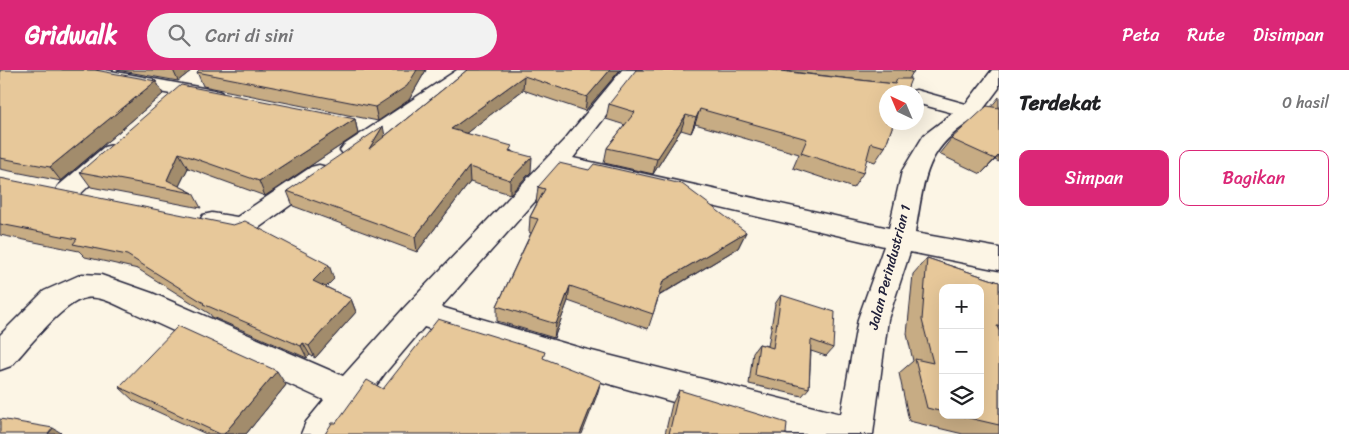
<!DOCTYPE html>
<html lang="id">
<head>
<meta charset="utf-8">
<style>
  :root { --surface:#fff; --page:#f2f2f2; --text:#202124; --muted:#757577; --line:#e0e0e0; --accent:#db2777 }
  body { margin:0; font-family:Sriracha,sans-serif; background:var(--page); color:var(--text) }
  .controls { position:absolute; right:15px; bottom:15px; display:grid; overflow:hidden; border-radius:10px; box-shadow:0 5px 20px #0002 }
  .controls button { width:45px; height:45px; display:grid; place-items:center; padding:0; border:0; border-bottom:1px solid var(--line); background:var(--surface); color:var(--text); font:25px sans-serif }
  .compass { position:absolute; left:879px; top:15px; width:45px; height:45px; border-radius:50%; background:var(--surface); box-shadow:0 5px 20px #0002; rotate:316deg }
  .list { margin:0; padding:0; list-style:none }
  h2 { display:flex; justify-content:space-between; align-items:center; height:65px; margin:0; padding:0 20px; font-size:21px }
  h2 small { font-size:16px; font-weight:400; color:var(--muted) }
  .actions { display:flex; gap:10px; padding:15px 20px }
  .actions a { flex:1; padding:11px 0; border:1px solid var(--accent); border-radius:10px; text-align:center; font-size:18px; color:var(--accent) }
  .actions .main { background:var(--accent); color:#fff }
  .icon { flex:none; width:28px; height:28px; fill:none; stroke:currentColor; stroke-width:2; stroke-linecap:round; stroke-linejoin:round }
  .map { position:relative; flex:none; width:999px; height:364px; overflow:hidden }
  header { display:flex; align-items:center; gap:30px; box-sizing:border-box; height:70px; padding:0 25px; background:var(--accent); color:#fff }
  header strong { font-size:24px }
  nav { display:flex; gap:28px; margin-inline-start:auto; font-size:18px }
  .search { width:350px; height:45px; background:var(--page); display:flex; align-items:center; gap:12px; box-sizing:border-box; padding:0 18px; border-radius:28px; color:var(--muted); font-size:19px }
  main { display:flex }
  aside { flex:1; background:var(--surface) }
  .map>svg:first-child { display:block }
</style>
</head>
<body>
<header>
<strong>Gridwalk</strong>
<div class="search"><svg class="icon" aria-label="search" viewBox="0 0 24 24"><circle cx="10" cy="10" r="6"/><path d="M15 15l6 6"/></svg>Cari di sini</div>
<nav><a>Peta</a><a>Rute</a><a>Disimpan</a></nav>
</header>
<main>
<div class="map">
<svg width="999" height="364" viewBox="0 0 999 364">
  <rect width="100%" height="100%" fill="#fcf5e5"/>
  <filter id="ink" filterUnits="userSpaceOnUse"><feTurbulence type="fractalNoise" baseFrequency=".02" numOctaves="2"/><feDisplacementMap in="SourceGraphic" scale="10" xChannelSelector="R" yChannelSelector="G"/><feConvolveMatrix kernelMatrix="1 2 1 2 8 2 1 2 1" color-interpolation-filters="sRGB"/></filter>
  <g filter="url(#ink)">
    <g fill="none" stroke-linecap="round" stroke-linejoin="round">
      <g stroke="#22223b" stroke-width="3">
        <g id="minor">
          <polygon points="63,0 105,0 214,20 221,22 224,26 221,30 214,32 73,6 66,4"/>
          <polygon points="457,0 480,0 477,4 360,85 352,87 344,85 340,80 344,75"/>
          <path d="M622 0H642L573 88 889 158 902 101 924 65 953 43 916 33V22H909L916 20 966 34 992 0H999V18L984 38 999 42V54L974 49C923 80 925 109 915 163L999 178V200L910 182 888 249 873 364H788L584 307 424 257 385 303 341 364H301L306 352 324 330 130 241C118 236 100 225 86 228 63 232 28 278 11 296L0 300V265L44 221 82 204 101 205 152 223 343 306 403 239 565 69ZM562 101 884 176 858 249 841 344 584 279 441 237Z"/>
          <polygon points="112,75 120,77 124,82 120,87 76,128 67,130 58,128 55,122 58,116 104,77"/>
          <path d="M319 95 327 97 331 103 327 109 250 164C235 168 218 163 203 159L199 152 203 145 212 143 237 147 311 97Z"/>
        </g>
      </g>
      <use href="#minor" fill="#fcf5e5" fill-rule="evenodd"/>
    </g>
    <g fill="#c7ac84" stroke="#22223b" fill-rule="evenodd">
      <polygon points="0,0 156,11 163,24 61,111 0,99"/>
      <polygon points="117,0 192,0 178,11"/>
      <polygon points="199,0 426,0 409,30 378,51 203,16 197,2"/>
      <polygon points="467,0 620,0 585,41 523,20 466,63 512,81 531,102 510,124 470,112 417,182 293,136 287,121 385,66"/>
      <polygon points="776,0 914,0 909,9 885,77 875,92 866,89 863,103 853,118 793,98 799,84 695,54 691,63 681,60 653,104 604,93 607,78 625,55 606,49 609,34 894,14"/>
      <polygon points="999,27 999,92 995,90 981,104 939,84 951,69 991,37"/>
      <polygon points="355,49 358,64 265,126 188,98 179,116 193,123 201,138 91,117 80,102"/>
      <polygon points="0,108 334,209 326,217 351,229 356,242 315,288 310,285 307,288 212,247 210,244 138,199 85,187 79,181 0,165"/>
      <polygon points="538,117 746,162 738,178 659,226 648,259 568,231 554,268 497,251 497,236 531,163 529,162 530,147 537,133 536,133"/>
      <path d="M927 188 999 212V364H963L909 351 899 303 913 291 907 264 913 204ZM943 218 980 345H943Z"/>
      <polygon points="781,225 833,278 826,286 811,281 809,318 802,326 749,314 753,282 759,274 768,276 775,234"/>
      <polygon points="286,315 246,364 206,364 134,331 119,317"/>
      <polygon points="679,320 786,364 665,364 672,334"/>
    </g>
    <g fill="#a28c6c" stroke="#22223b">
      <polygon points="173,0 192,0 178,11"/>
      <polygon points="417,0 426,0 409,30 378,51 375,37"/>
      <polygon points="610,0 620,0 585,41 587,27"/>
      <polygon points="524,6 523,20 452,74 451,59"/>
      <polygon points="156,11 163,24 61,111 50,97"/>
      <polygon points="700,39 695,54 691,63 696,48"/>
      <polygon points="686,45 681,60 653,104 657,89"/>
      <polygon points="355,49 358,64 265,126 259,111"/>
      <polygon points="383,56 386,71 369,79"/>
      <polygon points="179,83 188,98 177,120 167,110"/>
      <polygon points="999,85 995,90 981,104 995,89"/>
      <polygon points="532,87 531,102 510,124 510,110"/>
      <polygon points="469,97 470,112 417,182 415,167"/>
      <polygon points="746,162 738,178 658,226 663,211"/>
      <polygon points="329,195 334,209 319,224 313,211"/>
      <polygon points="570,216 568,231 554,268 556,254"/>
      <polygon points="351,229 356,242 315,288 309,276"/>
      <polygon points="303,273 310,285 307,288 301,276"/>
      <polygon points="277,301 286,315 246,364 224,364"/>
      <polygon points="601,311 597,325 582,364 580,364"/>
      <polygon points="53,358 63,364 48,364"/>
    </g>
    <g fill="#e7c89a" stroke="#22223b">
      <polygon points="0,0 95,0 156,11 50,97 0,88"/>
      <polygon points="199,0 417,0 407,16 375,37 197,2"/>
      <polygon points="467,0 610,0 587,27 524,6 451,59 512,76 509,81 532,87 510,110 469,97 415,167 287,121 383,56 369,79"/>
      <polygon points="636,0 771,0 895,14 897,9 911,9 906,22 886,22 886,52 894,52 885,77 871,73 863,103 801,83 807,69 700,39 696,48 686,45 657,89 607,78 635,42 609,34"/>
      <polygon points="905,0 914,0 913,3"/>
      <polygon points="181,15 355,49 259,111 179,83 167,110 193,123 80,102"/>
      <polygon points="987,36 999,38 999,85 995,89 951,69"/>
      <polygon points="559,93 589,100 594,94 682,114 746,162 663,211 653,244 570,216 556,254 497,236 538,149 530,147 545,119 538,117"/>
      <polygon points="0,108 233,155 245,151 329,195 313,211 351,229 309,276 303,273 301,276 203,234 204,233 127,185 73,174 77,169 0,154"/>
      <polygon points="927,188 999,212 999,256 997,256 999,261 999,355 956,345 980,345 980,218 943,218 943,342 927,338 915,289 933,293 922,250"/>
      <polygon points="781,225 835,242 833,278 811,270 809,318 755,305 759,274 773,278"/>
      <polygon points="438,249 545,282 543,288 601,311 580,364 325,364 332,353 336,353 367,310 383,319"/>
      <polygon points="178,256 277,301 224,364 220,364 119,317"/>
      <polygon points="679,320 787,353 786,364 669,364"/>
      <polygon points="0,349 53,358 48,364 0,364"/>
    </g>
  </g>
  <g text-anchor="middle" stroke-width="4.5" stroke-linejoin="round" paint-order="stroke">
    <g font-size="14" fill="#22223b" stroke="#fcf5e5">
      <text transform="translate(889 197) rotate(-75)" y="5">Jalan Perindustrian 1</text>
    </g>
  </g>
</svg>
<div class="controls">
<button>+</button>
<button>−</button>
<button><svg class="icon" aria-label="layers" viewBox="0 0 24 24"><path d="M12 4l9 5-9 5-9-5zM3 14l9 5 9-5"/></svg></button>
</div>
<svg class="compass" viewBox="-18 -18 36 36"><path d="M0-13l5 13h-10z" fill="#e53935"/><path d="M0 13l5-13h-10z" fill="#757577"/></svg>
</div>
<aside>
<h2>Terdekat<small>0 hasil</small></h2>
<ul class="list">
</ul>
<div class="actions"><a class="main">Simpan</a><a>Bagikan</a></div>
</aside>
</main>
</body>
</html>
